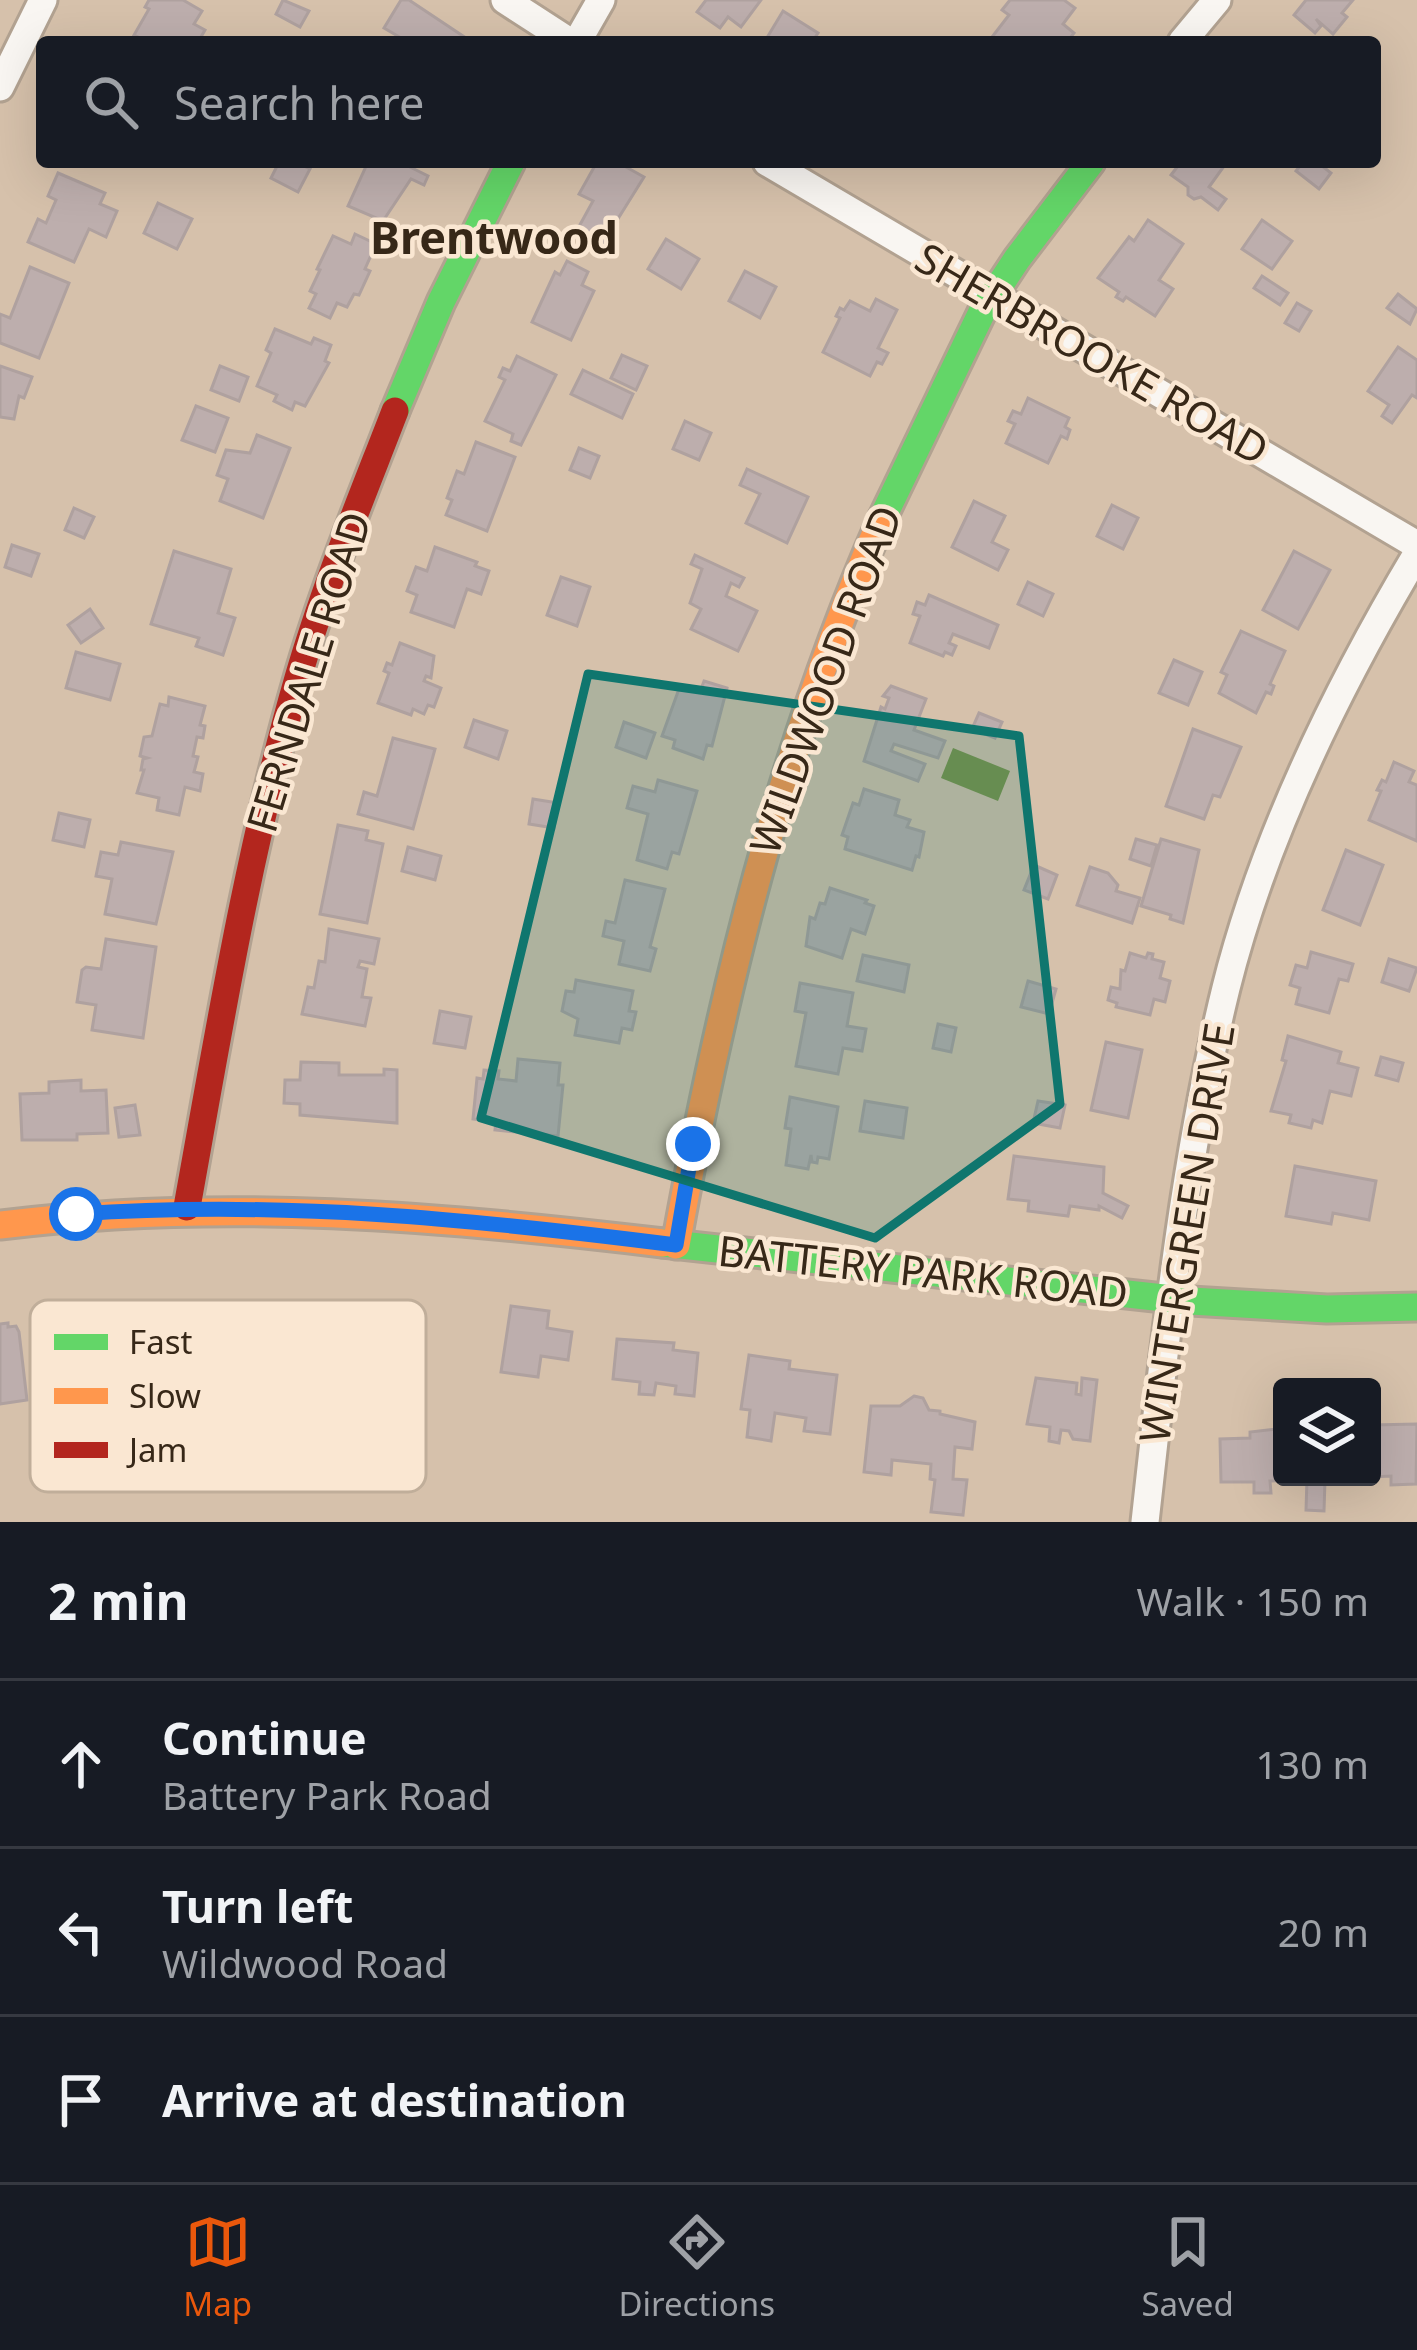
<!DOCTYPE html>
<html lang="en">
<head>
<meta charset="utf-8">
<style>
  :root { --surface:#171b24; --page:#242831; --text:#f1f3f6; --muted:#9ea1a6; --line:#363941; --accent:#ea580c }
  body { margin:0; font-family:"Noto Sans",sans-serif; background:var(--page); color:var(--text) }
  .controls { position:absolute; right:36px; bottom:36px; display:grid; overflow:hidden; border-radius:12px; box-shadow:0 12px 48px #0002 }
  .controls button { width:108px; height:108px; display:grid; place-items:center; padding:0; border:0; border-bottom:3px solid var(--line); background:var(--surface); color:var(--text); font:60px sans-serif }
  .stop { position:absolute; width:36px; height:36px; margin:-27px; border:9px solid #1a73e8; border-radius:50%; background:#fff }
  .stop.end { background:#1a73e8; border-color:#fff; box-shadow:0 3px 12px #0008 }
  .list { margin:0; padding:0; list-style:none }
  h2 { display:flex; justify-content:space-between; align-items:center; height:156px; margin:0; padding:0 48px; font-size:51px }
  h2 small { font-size:39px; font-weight:400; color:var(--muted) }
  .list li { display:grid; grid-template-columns:78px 1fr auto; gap:36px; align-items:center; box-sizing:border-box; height:168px; padding:0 48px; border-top:3px solid var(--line) }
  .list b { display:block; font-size:45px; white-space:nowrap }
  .list p { margin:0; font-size:39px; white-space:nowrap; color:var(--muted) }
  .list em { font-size:39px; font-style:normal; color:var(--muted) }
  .icon { flex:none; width:66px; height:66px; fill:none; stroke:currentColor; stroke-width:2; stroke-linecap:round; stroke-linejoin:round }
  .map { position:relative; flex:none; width:1417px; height:1522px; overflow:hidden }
  .search { position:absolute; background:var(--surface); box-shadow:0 12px 48px #0002; left:36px; right:36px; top:36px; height:132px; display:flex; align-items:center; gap:30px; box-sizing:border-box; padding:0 42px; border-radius:12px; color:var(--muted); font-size:45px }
  .sheet { height:660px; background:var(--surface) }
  nav { display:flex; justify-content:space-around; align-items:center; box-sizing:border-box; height:168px; border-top:3px solid var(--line); background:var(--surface); font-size:33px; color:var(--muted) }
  nav a { display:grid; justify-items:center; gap:6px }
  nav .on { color:var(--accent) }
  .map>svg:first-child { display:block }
</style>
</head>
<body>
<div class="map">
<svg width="1417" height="1522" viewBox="0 0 1417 1522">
  <rect width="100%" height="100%" fill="#d6c1ab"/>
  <polygon fill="#7e934a" points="953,748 1010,771 998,801 941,778"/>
  <g fill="#bdaead" stroke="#afa19f" stroke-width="3">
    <polygon points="149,0 183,0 202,11 194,24 205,30 198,42 138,42 140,38 134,35 149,9 145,7"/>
    <polygon points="283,0 309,11 300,27 276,14"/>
    <polygon points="401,0 409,0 472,42 408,42 384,28"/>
    <polygon points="706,0 761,0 741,27 728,17 720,28 697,12"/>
    <polygon points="1010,0 1064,0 1075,8 1063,24 1074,33 1067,42 998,42 992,37 1009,15 1002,10"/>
    <polygon points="1306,0 1353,0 1342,13 1347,17 1333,34 1316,19 1321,26 1315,33 1294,15"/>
    <polygon points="783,11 818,33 812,42 765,41"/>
    <polygon points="279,162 296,162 310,169 298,192 271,178"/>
    <polygon points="368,162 413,162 410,167 428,176 424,185 411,179 383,221 348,206"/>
    <polygon points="597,162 617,162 644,177 601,246 576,232 593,201 579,194"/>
    <polygon points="1181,162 1227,162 1209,187 1226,199 1218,210 1201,197 1194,199 1188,195 1188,187 1171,175"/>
    <polygon points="1303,162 1317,162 1331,173 1319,189 1296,171"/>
    <polygon points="58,173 105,193 100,204 117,211 106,237 89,229 74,262 28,242 38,219 46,223 56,200 48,196"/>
    <polygon points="158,203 192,219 177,249 144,233"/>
    <polygon points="1148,220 1183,244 1159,280 1173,289 1155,316 1126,297 1123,301 1116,297 1119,292 1098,278 1129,237 1134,241"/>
    <polygon points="1262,220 1292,241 1272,269 1242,249"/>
    <polygon points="355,234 376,244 365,269 370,271 359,295 354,294 347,307 337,303 330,318 309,308 316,294 310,291 320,270 317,269 333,236 351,244"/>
    <polygon points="666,239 699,259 681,289 648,269"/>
    <polygon points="567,261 588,272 582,285 594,291 571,340 532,322 555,272 560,275"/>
    <polygon points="30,267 69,283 39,358 0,343 0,314 10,318"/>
    <polygon points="745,271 776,287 760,318 729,301"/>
    <polygon points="1262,276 1288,293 1280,305 1254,288"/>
    <polygon points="1398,294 1417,309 1410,324 1387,308"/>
    <polygon points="876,299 897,310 878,348 888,353 882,364 877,362 870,376 823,352 840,318 836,316 840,308 844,310 850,301 870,311"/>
    <polygon points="1297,303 1311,311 1299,331 1285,323"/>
    <polygon points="275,329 311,344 314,338 331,345 325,361 329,363 305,406 295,402 292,410 274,401 277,395 257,386 271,353 266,350"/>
    <polygon points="1398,347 1417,360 1417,398 1412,395 1392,423 1382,416 1389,405 1368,391"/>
    <polygon points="622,355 647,366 636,390 611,378"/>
    <polygon points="517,356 556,375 521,445 511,441 513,434 485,421 505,380 499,377 503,368 510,371"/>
    <polygon points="0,366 32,377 24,398 19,396 14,419 0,417"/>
    <polygon points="220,366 248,377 239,401 211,390"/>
    <polygon points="583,370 633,394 622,418 571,394"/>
    <polygon points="1028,398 1069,418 1065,427 1070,430 1067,439 1061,436 1048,463 1006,443 1015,424 1008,421 1013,411 1021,414"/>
    <polygon points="196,406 228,418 215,452 182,440"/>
    <polygon points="685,421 711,433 699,460 673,449"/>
    <polygon points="257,435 290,448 263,518 220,501 228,479 217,475 226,450 250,453"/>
    <polygon points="476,442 515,457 487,531 446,515 452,500 447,498 457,471 464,474"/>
    <polygon points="579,448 599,456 590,478 570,470"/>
    <polygon points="747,469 808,497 787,543 746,523 760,494 740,485"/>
    <polygon points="974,501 1005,516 992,542 1008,550 998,570 952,547"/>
    <polygon points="1112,505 1138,518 1123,549 1097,536"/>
    <polygon points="74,508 94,517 84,538 65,530"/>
    <polygon points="12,545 39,554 31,576 5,567"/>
    <polygon points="435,547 477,562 475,566 489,571 481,594 467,589 454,627 411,612 417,595 407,591 416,567 427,571"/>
    <polygon points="174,551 231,569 218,613 235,618 223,655 196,646 199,638 151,624"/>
    <polygon points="1294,551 1330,570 1298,629 1263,610"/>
    <polygon points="695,555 744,578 739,587 731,583 726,596 757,611 738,651 691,629 701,609 690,603 702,569 691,564"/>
    <polygon points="561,577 590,587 577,626 547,615"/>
    <polygon points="1028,582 1053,594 1043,616 1018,604"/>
    <polygon points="929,595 998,625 989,648 953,634 949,643 956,646 952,655 945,652 943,656 910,643 920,616 913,614 917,602 925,605"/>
    <polygon points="90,609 103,628 81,643 68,625"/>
    <polygon points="1241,631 1285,651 1270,684 1274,686 1271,694 1266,692 1256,713 1219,693 1227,675 1221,672"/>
    <polygon points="400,643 434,656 431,678 426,676 424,681 441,688 434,707 428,705 424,714 413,709 411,715 378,703 389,673 384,671 387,663 392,665"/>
    <polygon points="76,652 120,664 110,700 66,688"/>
    <polygon points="1174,660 1202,672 1188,705 1159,693"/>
    <polygon points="704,681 727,688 712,746 707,745 703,759 673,748 675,740 662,736 680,686 700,692"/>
    <polygon points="891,686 926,699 914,730 945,741 938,758 894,744 891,751 925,764 918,781 864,761 881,707 885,709 889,698 883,696"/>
    <polygon points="169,697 205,706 200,725 205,726 203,738 197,737 193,756 198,757 194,772 203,774 200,791 185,787 179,815 157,810 159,798 137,793 144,770 141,770 143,759 147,758 140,756 144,737 152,736 160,704 168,706"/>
    <polygon points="979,713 1002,722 995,738 972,729"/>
    <polygon points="474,720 507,731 498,759 465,747"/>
    <polygon points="624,722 655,733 646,758 616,747"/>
    <polygon points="1193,729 1241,747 1220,797 1213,795 1204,819 1166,806"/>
    <polygon points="393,738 435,749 413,829 358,814 364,792 377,796"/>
    <polygon points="1394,762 1414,771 1409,782 1417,785 1417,841 1369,820 1381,791 1377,790 1382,780 1386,782"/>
    <polygon points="658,780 697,791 679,854 672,852 667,869 637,860 648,814 627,808 633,786 655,792"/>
    <polygon points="864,789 899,800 895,815 910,820 907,827 924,832 919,857 916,856 912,870 845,849 848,837 842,835 853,803 859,805"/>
    <polygon points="533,799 558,803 554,828 529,824"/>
    <polygon points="59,813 90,820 84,847 53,840"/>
    <polygon points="338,825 368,831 366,840 383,844 367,923 320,914"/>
    <polygon points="1136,839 1157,845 1151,866 1130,859"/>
    <polygon points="1161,839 1199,850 1183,923 1170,919 1171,915 1141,906"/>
    <polygon points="121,842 173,852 156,924 105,914 112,879 96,876 101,852 118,855"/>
    <polygon points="408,847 441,856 435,880 402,871"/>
    <polygon points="1346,850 1383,865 1360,925 1323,910"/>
    <polygon points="1034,865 1057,875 1048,899 1024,890"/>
    <polygon points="1090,867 1108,873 1118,885 1116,891 1140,898 1132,923 1077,905"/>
    <polygon points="625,880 665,889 650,947 656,949 650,971 619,964 624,941 603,936 606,921 615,923"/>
    <polygon points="830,888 867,900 865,903 874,906 865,934 851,929 842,958 806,946 810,917 815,919 820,903 825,904"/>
    <polygon points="329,929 379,939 374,964 360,961 358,967 367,969 362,997 371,998 365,1026 302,1014 308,987 314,988 319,961 325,962"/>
    <polygon points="106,939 156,947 143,1038 92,1030 96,1005 77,1002 82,970 86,967 101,969"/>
    <polygon points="1311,952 1353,964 1348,981 1339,979 1329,1013 1296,1004 1300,988 1290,985 1296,965 1307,968"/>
    <polygon points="1130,953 1146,958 1148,953 1153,954 1152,959 1164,962 1160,978 1170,981 1165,1002 1154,999 1150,1015 1116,1007 1117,1003 1108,1000 1111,987 1120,989 1121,970 1125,971"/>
    <polygon points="863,955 909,965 904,992 857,981"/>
    <polygon points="1389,959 1417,968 1409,991 1382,982"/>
    <polygon points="576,980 633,991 629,1011 636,1012 632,1030 622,1028 619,1043 575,1035 578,1019 562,1011 566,991 574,992"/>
    <polygon points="1028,981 1056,989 1049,1014 1021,1007"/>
    <polygon points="800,983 853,993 847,1026 866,1029 862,1051 843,1048 838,1074 796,1066 806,1013 795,1011"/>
    <polygon points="440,1011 471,1017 465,1048 434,1043"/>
    <polygon points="938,1024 956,1028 951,1052 933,1048"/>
    <polygon points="1288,1036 1341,1052 1338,1063 1358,1068 1351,1096 1330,1091 1322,1123 1313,1120 1311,1128 1289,1123 1291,1115 1271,1111 1286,1061 1282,1060"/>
    <polygon points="1106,1042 1142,1050 1128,1118 1091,1110"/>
    <polygon points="1381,1057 1403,1063 1398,1081 1376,1075"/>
    <polygon points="518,1059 560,1063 558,1085 563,1085 558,1136 495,1130 496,1122 473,1119 477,1078 483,1079 484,1070 499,1071 498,1079 516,1081"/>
    <polygon points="301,1062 339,1063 339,1075 384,1075 384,1069 397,1070 397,1123 300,1115 300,1104 284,1103 285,1080 300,1080"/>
    <polygon points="81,1080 81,1091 106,1090 108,1133 77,1134 77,1140 22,1140 20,1094 49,1093 49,1082"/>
    <polygon points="790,1097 838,1107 829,1159 818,1157 817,1163 812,1162 811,1155 808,1169 786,1165 791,1129 785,1128"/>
    <polygon points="865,1101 907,1108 903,1138 860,1131"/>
    <polygon points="1038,1101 1065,1105 1060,1128 1033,1123"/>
    <polygon points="135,1105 140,1135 119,1137 115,1108"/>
    <polygon points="1014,1156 1104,1167 1103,1193 1128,1206 1122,1218 1099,1206 1099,1210 1070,1206 1068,1216 1028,1211 1029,1201 1008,1199"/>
    <polygon points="1295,1166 1376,1181 1369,1220 1333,1213 1331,1224 1286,1216"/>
    <polygon points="511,1306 549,1311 547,1328 572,1332 568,1360 541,1356 538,1377 501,1372"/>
    <polygon points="8,1323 8,1327 16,1326 19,1332 27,1400 0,1404 0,1324"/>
    <polygon points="617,1339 674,1343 673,1350 698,1353 694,1396 675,1394 676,1386 656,1383 654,1395 639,1394 640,1382 613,1379"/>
    <polygon points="749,1355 790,1361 789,1369 837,1375 830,1434 804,1431 806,1418 775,1413 771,1441 747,1437 750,1410 741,1409"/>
    <polygon points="1036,1378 1077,1383 1076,1394 1081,1395 1082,1378 1097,1380 1090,1441 1073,1439 1069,1431 1061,1430 1059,1443 1049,1441 1050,1427 1027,1424"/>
    <polygon points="914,1396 923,1398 929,1410 940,1411 940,1414 975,1422 972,1449 955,1447 953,1479 967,1480 963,1515 931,1512 935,1480 930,1479 931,1464 892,1460 891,1475 864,1472 871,1406 900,1406"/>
    <polygon points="1417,1424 1416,1484 1391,1485 1391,1476 1372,1477 1372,1425"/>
    <polygon points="1277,1429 1282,1429 1282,1477 1304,1480 1270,1481 1271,1493 1254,1493 1254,1482 1221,1482 1220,1439 1250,1438 1250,1432"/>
    <polygon points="1307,1479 1325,1480 1324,1511 1306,1510"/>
  </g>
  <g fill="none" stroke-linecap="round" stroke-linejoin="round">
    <g stroke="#b2a291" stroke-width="33">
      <g id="street">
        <polyline points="505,0 570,42"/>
        <polyline points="577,42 601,0"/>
        <polyline points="1182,42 1217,0"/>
        <polyline points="0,87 43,0"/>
        <polyline points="767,162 1417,545"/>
        <path d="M1145 1522C1165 1343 1183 1163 1226 988 1264 836 1337 688 1417 554"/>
      </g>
    </g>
    <g stroke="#b2a291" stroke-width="33">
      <g id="fast">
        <polyline points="395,411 441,302 511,162"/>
        <polyline points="882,519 982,312 1017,259 1091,162"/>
        <polyline points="663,1243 1191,1301 1327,1309 1417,1307"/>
      </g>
    </g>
    <g stroke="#b2a291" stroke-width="33">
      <g id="slow">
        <path d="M0 1225C225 1198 439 1216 663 1243"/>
        <path d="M676 1245C721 997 780 750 882 519"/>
      </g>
    </g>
    <g stroke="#b2a291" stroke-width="33">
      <path id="jam" d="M187 1207C219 1030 248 851 298 678 324 588 361 499 395 411"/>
    </g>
    <use href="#street" stroke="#f9f6f2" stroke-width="27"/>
    <use href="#fast" stroke="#63d668" stroke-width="27"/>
    <use href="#slow" stroke="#ff974d" stroke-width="27"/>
    <use href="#jam" stroke="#b3261e" stroke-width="27"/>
  </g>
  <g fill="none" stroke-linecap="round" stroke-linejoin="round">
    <path stroke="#1a73e8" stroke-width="15" d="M76 1214C284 1200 471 1219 676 1245L693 1144"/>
  </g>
  <path fill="#0f766e" fill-opacity="0.2" stroke="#0f766e" stroke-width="9" stroke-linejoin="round" d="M588 674 1019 736 1060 1104 875 1238 481 1118Z"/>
  <g text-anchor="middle" stroke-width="9" stroke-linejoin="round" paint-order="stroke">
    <g font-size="42" fill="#372818" stroke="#fae7d2">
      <text transform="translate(1092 354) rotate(30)" y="15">SHERBROOKE ROAD</text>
      <text transform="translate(309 672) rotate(-73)" y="15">FERNDALE ROAD</text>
      <text transform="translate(826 680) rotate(-70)" y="15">WILDWOOD ROAD</text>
      <text transform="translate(1187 1233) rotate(-81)" y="15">WINTERGREEN DRIVE</text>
      <text transform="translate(923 1272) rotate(6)" y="15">BATTERY PARK ROAD</text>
    </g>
    <g font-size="45" font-weight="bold" fill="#372818" stroke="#fae7d2">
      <text x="494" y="254">Brentwood</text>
    </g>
  </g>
  <rect x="30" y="1300" width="396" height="192" rx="18" fill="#fae7d2" stroke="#c0ae9a" stroke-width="3"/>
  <rect x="54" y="1334" width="54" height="16" fill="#63d668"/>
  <rect x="54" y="1388" width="54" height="16" fill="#ff974d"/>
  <rect x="54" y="1442" width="54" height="16" fill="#b3261e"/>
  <g font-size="33" fill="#372818">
    <text x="129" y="1354">Fast</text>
    <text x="129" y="1408">Slow</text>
    <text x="129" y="1462">Jam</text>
  </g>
</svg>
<div class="controls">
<button><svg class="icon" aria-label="layers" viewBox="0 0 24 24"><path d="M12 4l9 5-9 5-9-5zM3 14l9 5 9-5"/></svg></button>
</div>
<div class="stop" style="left:76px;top:1214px"></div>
<div class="stop end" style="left:693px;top:1144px"></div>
<div class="search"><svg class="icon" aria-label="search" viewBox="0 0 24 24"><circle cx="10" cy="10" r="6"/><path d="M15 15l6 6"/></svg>Search here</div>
</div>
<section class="sheet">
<h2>2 min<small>Walk · 150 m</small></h2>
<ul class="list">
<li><svg class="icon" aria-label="ahead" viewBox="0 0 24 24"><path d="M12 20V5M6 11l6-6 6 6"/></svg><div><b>Continue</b><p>Battery Park Road</p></div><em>130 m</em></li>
<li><svg class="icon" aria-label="left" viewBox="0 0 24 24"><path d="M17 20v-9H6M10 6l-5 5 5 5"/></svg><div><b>Turn left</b><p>Wildwood Road</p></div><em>20 m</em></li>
<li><svg class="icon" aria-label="arrive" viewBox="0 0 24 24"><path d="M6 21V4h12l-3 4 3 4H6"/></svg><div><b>Arrive at destination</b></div></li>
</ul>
</section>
<nav>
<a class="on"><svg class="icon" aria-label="map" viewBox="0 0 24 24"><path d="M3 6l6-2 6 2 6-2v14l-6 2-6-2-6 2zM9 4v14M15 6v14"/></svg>Map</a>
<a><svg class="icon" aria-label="directions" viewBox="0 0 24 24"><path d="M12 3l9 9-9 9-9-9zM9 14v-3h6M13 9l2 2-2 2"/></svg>Directions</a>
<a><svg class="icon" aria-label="saved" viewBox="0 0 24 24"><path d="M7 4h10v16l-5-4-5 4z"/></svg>Saved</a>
</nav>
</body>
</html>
